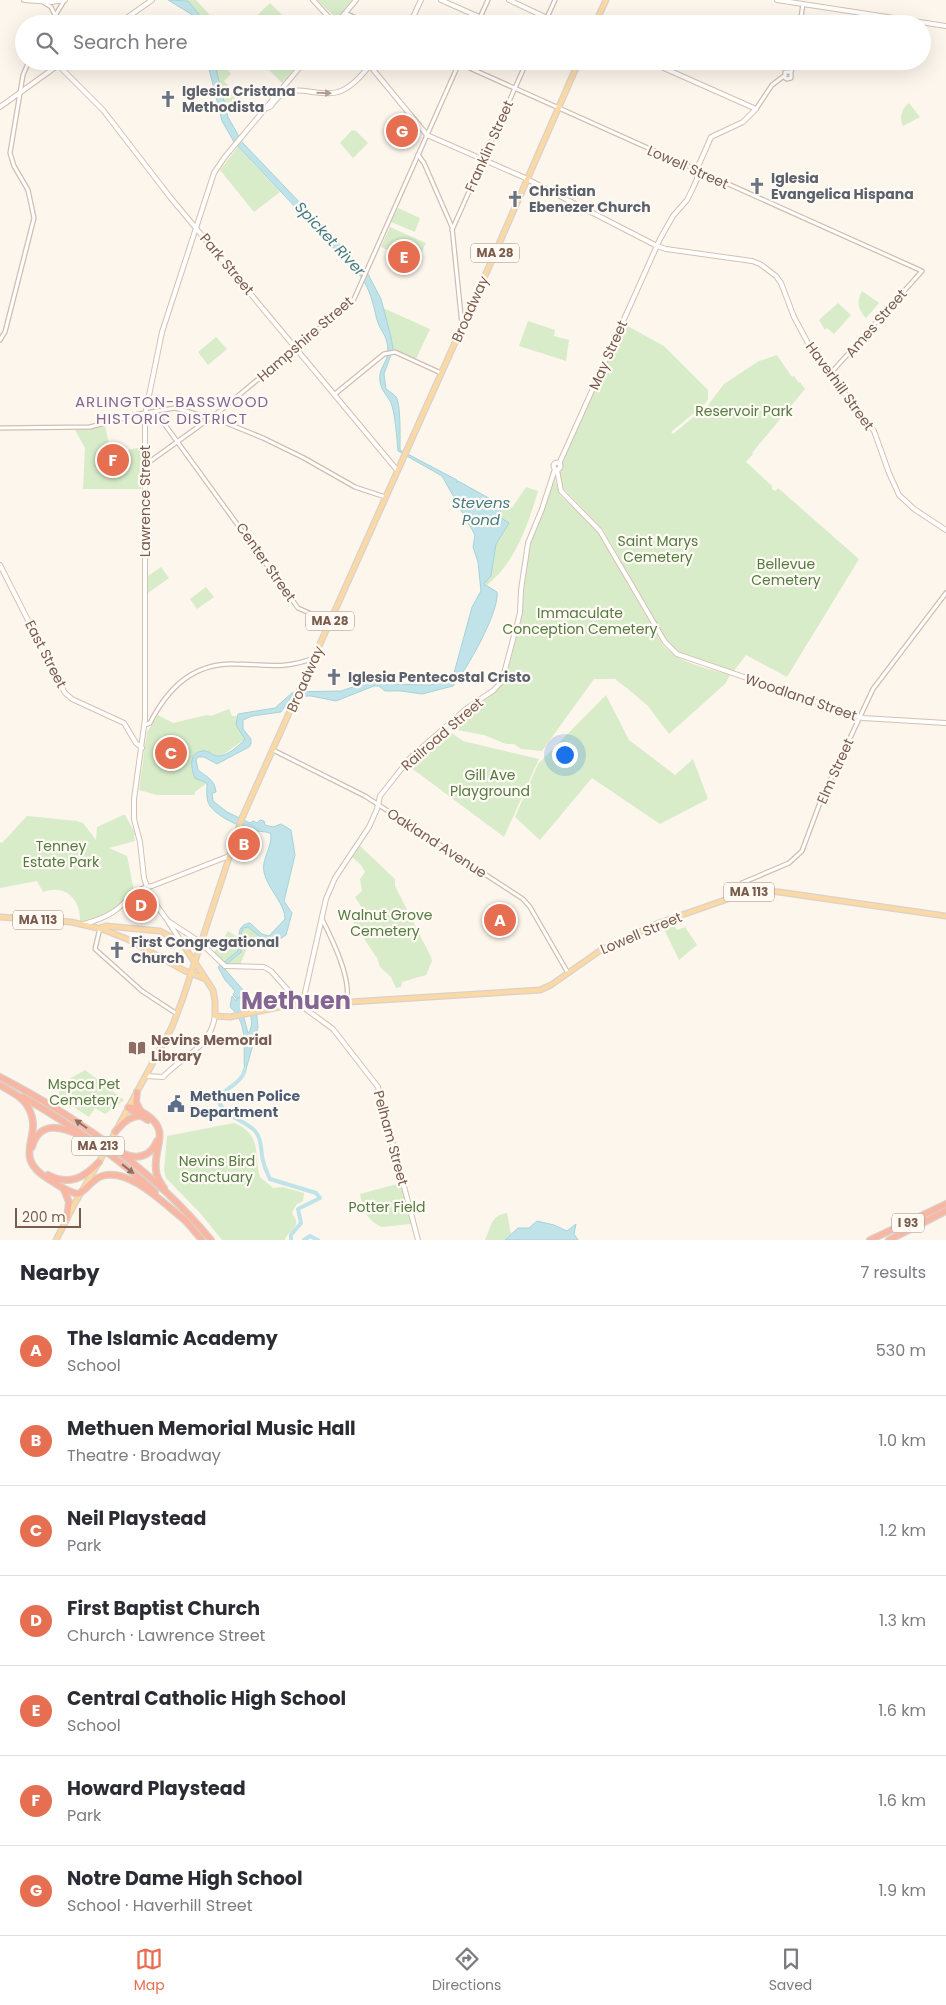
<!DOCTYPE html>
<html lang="en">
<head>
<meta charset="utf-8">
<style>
  :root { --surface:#fff; --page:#f7f7f7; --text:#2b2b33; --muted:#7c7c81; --line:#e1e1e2; --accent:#e76f51 }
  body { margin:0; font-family:Poppins,sans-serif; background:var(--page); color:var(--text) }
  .scale { position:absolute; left:15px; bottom:12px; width:66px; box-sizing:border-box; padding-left:5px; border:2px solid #7a5c4d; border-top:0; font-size:14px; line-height:18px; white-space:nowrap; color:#7a5c4d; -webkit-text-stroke:4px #fffaf3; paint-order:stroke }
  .you { position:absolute; left:564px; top:754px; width:18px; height:18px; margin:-12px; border:4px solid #fff; border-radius:50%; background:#1a73e8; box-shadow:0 0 0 8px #1a73e833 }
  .badge { display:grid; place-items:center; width:32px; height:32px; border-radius:50%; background:var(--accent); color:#fff; font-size:16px; font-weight:700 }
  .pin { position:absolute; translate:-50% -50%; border:2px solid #fff; box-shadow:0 1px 5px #0006 }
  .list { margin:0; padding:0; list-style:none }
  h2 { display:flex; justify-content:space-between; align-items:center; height:65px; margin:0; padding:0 20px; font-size:21px }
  h2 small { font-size:16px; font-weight:400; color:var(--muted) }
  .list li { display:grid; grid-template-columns:32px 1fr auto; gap:15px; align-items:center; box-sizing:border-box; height:90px; padding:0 20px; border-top:1px solid var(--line) }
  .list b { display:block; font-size:19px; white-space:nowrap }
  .list p { margin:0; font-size:16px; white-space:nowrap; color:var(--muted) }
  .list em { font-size:16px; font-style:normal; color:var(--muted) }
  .icon { flex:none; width:28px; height:28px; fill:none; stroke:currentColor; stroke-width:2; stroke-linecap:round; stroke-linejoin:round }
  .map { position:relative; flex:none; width:946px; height:1240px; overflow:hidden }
  .search { position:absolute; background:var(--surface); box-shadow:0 5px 20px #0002; left:15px; right:15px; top:15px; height:55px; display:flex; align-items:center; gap:12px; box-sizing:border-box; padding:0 18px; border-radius:28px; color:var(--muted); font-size:19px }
  .sheet { height:695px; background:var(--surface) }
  nav { display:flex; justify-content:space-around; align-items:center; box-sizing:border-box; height:70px; border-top:1px solid var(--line); background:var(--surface); font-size:14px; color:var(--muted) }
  nav a { display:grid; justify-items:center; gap:2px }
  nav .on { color:var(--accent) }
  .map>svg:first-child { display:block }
</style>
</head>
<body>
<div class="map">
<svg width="946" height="1240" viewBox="0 0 946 1240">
  <rect width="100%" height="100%" fill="#fdf6ec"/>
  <g fill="#d8ecc9">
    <polygon points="185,0 196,0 218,24 207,24 205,20"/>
    <polygon points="317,0 352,0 338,17 334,16"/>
    <polygon points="270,3 291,24 248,24 251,21"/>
    <polygon points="214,61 219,61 231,74 224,81 238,96 225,107"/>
    <polygon points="260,61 301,61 282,83"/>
    <path d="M909 103 920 117 903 126C899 117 901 109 909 103Z"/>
    <polygon points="352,130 356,131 368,143 353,158 340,143"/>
    <polygon points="238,147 280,192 254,212 220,170"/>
    <polygon points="398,208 420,218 415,232 391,222"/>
    <polygon points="390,227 426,243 416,263 381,247"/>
    <path d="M862 291 879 303 866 318C858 310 856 301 862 291Z"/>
    <polygon points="838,303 851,315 834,334 827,328 825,330 819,320"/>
    <polygon points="383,308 430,329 416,359 393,349"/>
    <polygon points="528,321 555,330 554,336 569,340 566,361 519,346"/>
    <polygon points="624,324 664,346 708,390 708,399 705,404 671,432 673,434 708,405 724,384 759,361 777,355 792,377 794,376 799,383 800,382 805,389 752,453 753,454 746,462 772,486 772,489 775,491 778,488 859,559 787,677 746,655 733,672 679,653 672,649 664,637 604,531 564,489 559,476 565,456"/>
    <polygon points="216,337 227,349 208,365 198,352"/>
    <polygon points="105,425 111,454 141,447 141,489 83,489 85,448 75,430 91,429"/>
    <path d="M554 478 560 495 598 532 663 645C680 664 707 668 730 675L725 684 669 734 648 706 628 689 615 679H594L542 751 521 749 514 744H506L484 735 457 730 449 725 498 689 503 682 508 670 522 611 528 550Z"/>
    <path d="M526 487 538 491C528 525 515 563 486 586L485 582 493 566 496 544 508 523 498 516 505 504 512 508Z"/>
    <polygon points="161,567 169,578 148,593 148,576"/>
    <polygon points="206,587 214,597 197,609 190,599"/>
    <polygon points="606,695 629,740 675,775 693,759 708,799 660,824 592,778 540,840 515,817 538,764"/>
    <polygon points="229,709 232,716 238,716 236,725 245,739 224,754 218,756 202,751 191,760 201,781 207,783 195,792 194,795 157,795 139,790 147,732 158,715 173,723 207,715 211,716"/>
    <polygon points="446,729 463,741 539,759 504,837 406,764"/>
    <path d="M123 815H125L136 835H134L135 841 109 848 127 856 134 891C119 904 102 922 80 921 81 899 65 884 43 892L37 881 0 888V842L2 843 27 816 77 821 83 823 96 840 97 827Z"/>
    <polygon points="359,845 395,879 395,886 431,957 432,961 426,975 402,982 401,987 396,988 391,977 380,967 377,958 349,916 362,908 355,897 362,891 360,879 365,872 361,865 351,856"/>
    <polygon points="672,921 677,930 685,927 697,945 679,960 662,925"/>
    <polygon points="249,925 261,937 248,945 240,965 226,964 214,953 228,931 239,938 242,928"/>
    <polygon points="85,1070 124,1100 105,1114 95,1108 89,1117 58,1097 61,1084"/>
    <path d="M234 1123C263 1135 253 1153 260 1177L273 1188 283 1187 304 1193 303 1201 297 1204 292 1212C293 1216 297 1219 296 1223 295 1231 286 1233 285 1240H222L201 1214 166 1178 164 1170 167 1136Z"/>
    <path d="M401 1183 411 1224 382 1227C366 1220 363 1209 360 1194Z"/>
    <path d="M507 1213 511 1234 505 1240H485C492 1225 490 1216 507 1213Z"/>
  </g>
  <g fill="#bfe3e8" stroke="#a5d3da" fill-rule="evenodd">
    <polygon points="168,0 188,1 207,24 198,24 191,14"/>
    <path d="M207 61H214L228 117 242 142 368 274 381 299 391 337 393 349 384 374 386 389C389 391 394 394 396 397 401 403 400 440 400 450L457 480V483L458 481 503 506 498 516 509 523 496 544 491 576 484 584 497 592C500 611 466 671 453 686L422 694 401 691H385L379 686H374L336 701 311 696H292L281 712 252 716 243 720V729L251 739V744L249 747 217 764 204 757H198L196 760 198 770C207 777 215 780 216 792L212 793 213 801 227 812 250 823 253 821 257 823 260 820 264 821 265 825 273 827 281 824 291 830 295 855 284 901 292 913 286 935 277 941 264 940 248 927 243 928 241 934V952L223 967 244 991 245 995 236 998 233 995 235 991 225 980 218 967 238 951C240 939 235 925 250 923L262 934 269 936 285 919C286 905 267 888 264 872 261 860 272 848 271 834 266 831 262 832 257 831 244 829 213 816 208 802 206 796 207 789 207 783L195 778C191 769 188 753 202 751 208 750 212 755 217 756 226 757 239 746 245 739L236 725 238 714 275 708 293 692 341 691 373 680 394 684 431 685 449 679 454 673 472 607 481 591 478 562 473 547 475 535 442 476 398 451C397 440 395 409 390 401 386 394 381 390 380 381 378 369 387 363 388 352 388 335 381 333 377 320 373 304 371 291 361 277L234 142 222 121Z"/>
    <path d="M232 996 236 1001V999L246 996 256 1007 258 1027 245 1073C242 1050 250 1024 230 1007ZM244 1006 249 1009C251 1017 254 1027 248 1033L244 1018 240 1009Z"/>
    <polygon points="537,1221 554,1225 567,1231 576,1224 574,1234 578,1240 505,1240 518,1228 529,1228"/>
  </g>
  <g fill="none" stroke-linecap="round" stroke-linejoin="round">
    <g stroke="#bfe3e8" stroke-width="4">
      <path d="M245 1069C243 1082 226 1088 218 1098 222 1118 243 1118 255 1131 263 1140 260 1153 264 1164 265 1169 268 1174 270 1179L316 1193 320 1198 298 1209 301 1223 291 1235V1240"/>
      <polyline points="304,1240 310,1236 318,1240"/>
    </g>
    <g stroke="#d1beb0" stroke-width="5.5">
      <g id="tertiary">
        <polyline points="43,2 51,7 55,15"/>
        <polyline points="345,13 370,24"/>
        <polyline points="50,24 64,1"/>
        <polyline points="477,24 488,0"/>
        <polyline points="544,24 555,0"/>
        <polyline points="800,24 803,4"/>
        <polyline points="454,61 922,271 830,374"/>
        <polyline points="791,72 785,72 785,78 787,79 791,78 791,72 795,61"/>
        <polyline points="756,109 772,85 784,76"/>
        <polyline points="418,155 424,163 452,227 462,325"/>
        <polyline points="452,230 527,61"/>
        <polyline points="0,340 5,332 34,218 28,190 14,166 10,153 23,75 29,61"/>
        <polyline points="335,394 384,354 395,352 441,373"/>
        <polyline points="155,411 298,608 330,622"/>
        <polyline points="0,428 90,427 139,414 175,408 224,422 263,438 304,458 355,487 385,497"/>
        <polyline points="145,465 220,411 354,299 460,61"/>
        <path d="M145 725 150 723C168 688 193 663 234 664 264 664 284 670 314 658"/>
        <polyline points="273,750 365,796 523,899 530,907 568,973"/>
        <polyline points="726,898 742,883 789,863 802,851 821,800 873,689 946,593"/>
        <path d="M322 919C332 939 353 981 346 1003"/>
        <polyline points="100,928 95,949 142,991 177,1014"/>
      </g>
    </g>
    <g stroke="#d6c0b0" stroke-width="6">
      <g id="secondary">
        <polyline points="24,0 52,2 65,0"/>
        <polyline points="313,0 335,24"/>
        <polyline points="441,0 495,24"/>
        <polyline points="509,0 560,24"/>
        <polyline points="777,0 946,26"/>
        <polyline points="118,24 152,0"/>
        <polyline points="336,24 356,0"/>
        <polyline points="407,24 414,15 421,0"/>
        <polyline points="305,61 224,158 214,173 162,332 145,415 145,719 134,799 134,819 140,842 144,878 148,890 157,906 168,921 200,942 225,966 264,967 271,971 303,1007 333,1029 378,1087 418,1240"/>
        <polyline points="366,61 427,135 523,177 657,246 666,249 752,261 760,264 776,276 781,283 794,317 809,345 824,367 874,431 889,473 899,495 914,509 946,530"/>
        <polyline points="58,65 103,110 170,197 397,470"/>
        <polyline points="0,107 64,61"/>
        <path d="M267 108 270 107C274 102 278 96 284 93 298 86 323 97 338 92 352 88 365 72 373 61"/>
        <circle cx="557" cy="466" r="3.5"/>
        <polyline points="559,464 660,239 673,216 687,200 692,190 697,179 697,169 711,137 743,122 756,109 648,61"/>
        <polyline points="557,470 561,491 600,531 665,642 677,654 863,718 946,723"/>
        <polyline points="0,565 65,693 72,699 124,723 136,743 142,748"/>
        <polyline points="169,923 183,944"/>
        <path d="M84 924C95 921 104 918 113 912 127 903 135 888 152 886L229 856"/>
        <polyline points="302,1006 326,899 335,878 369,827 377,809 380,796 410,758 466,709 494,690 502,681 520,613 521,590 528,543 542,509 555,469"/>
        <path d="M146 1076 163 1077C184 1055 210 1048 215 1016"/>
      </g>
    </g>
    <g stroke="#dad1cd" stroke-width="7">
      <g id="primary">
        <polyline points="595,24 606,0"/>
        <polyline points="0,917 71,922 102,929 127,939 185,971 203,978"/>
        <polyline points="100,928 106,926 160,931 179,941 184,946 213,990 215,1001 215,1016 230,1017 285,1006 540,990 551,985 601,950 659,923 745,893 762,891 779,892 946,916"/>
        <polyline points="111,1140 172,1027 183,998 242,818 488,269 579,61"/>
        <polyline points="56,1240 75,1203 103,1155"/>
      </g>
    </g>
    <g stroke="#dad1cd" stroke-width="8">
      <g id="motorway">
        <path d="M0 1077C79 1118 154 1171 211 1240"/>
        <path d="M0 1085C11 1092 24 1097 29 1109 44 1138 9 1156 50 1180 59 1186 68 1192 78 1194 87 1190 92 1179 102 1176 130 1167 166 1206 186 1221"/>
        <polyline points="137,1092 136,1102 140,1110"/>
        <path d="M23 1097C70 1124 115 1155 155 1192"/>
        <path d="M129 1107C136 1108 141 1111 147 1115 171 1132 153 1147 156 1170 156 1177 160 1182 164 1188"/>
        <polyline points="128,1108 148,1120"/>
        <path d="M115 1132C122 1124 128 1117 139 1116"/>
        <path d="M32 1147C39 1121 61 1126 79 1135"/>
        <path d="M124 1154C138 1160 151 1156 157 1141"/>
        <path d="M48 1175C69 1186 84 1178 99 1162"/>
        <polyline points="64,1190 69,1202 67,1218"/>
        <polyline points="184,1219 202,1240"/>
        <polyline points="870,1240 946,1204"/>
        <polyline points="889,1240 946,1211"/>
      </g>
    </g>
    <use href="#tertiary" stroke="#fff" stroke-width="3"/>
    <use href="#secondary" stroke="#fff" stroke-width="4"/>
    <use href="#primary" stroke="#fbd9a5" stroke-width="4.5"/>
    <use href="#motorway" stroke="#f7b7a3" stroke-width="5.5"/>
    <g stroke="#dad1cd" stroke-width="7" stroke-linecap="butt">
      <polyline id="primary-bridge" points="103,1155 111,1140"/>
    </g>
    <use href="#primary-bridge" stroke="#fbd9a5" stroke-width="4.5"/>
  </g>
  <defs><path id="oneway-solid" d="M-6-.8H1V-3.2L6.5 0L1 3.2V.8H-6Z" transform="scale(1.25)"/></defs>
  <use fill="#af9d94" href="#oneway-solid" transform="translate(324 93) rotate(2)"/>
  <g fill="#936e5e">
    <use href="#oneway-solid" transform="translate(81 1124) rotate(-145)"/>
    <use href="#oneway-solid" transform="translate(128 1169) rotate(38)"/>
  </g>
  <defs>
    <g id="church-bare" transform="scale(1.35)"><path d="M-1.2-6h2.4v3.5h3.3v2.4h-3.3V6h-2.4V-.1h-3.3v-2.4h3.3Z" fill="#6b7280" stroke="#fffaf3" stroke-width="2.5" paint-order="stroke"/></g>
    <g id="library-bare" transform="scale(1.35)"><path d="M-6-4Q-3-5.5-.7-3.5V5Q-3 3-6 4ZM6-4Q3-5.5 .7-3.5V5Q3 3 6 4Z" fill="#8d6e63" stroke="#fffaf3" stroke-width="2.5" paint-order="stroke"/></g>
    <g id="civic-bare" transform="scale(1.35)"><path d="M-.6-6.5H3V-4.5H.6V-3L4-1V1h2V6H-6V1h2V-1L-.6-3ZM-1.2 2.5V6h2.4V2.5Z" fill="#5c6f8a" stroke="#fffaf3" stroke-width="2.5" paint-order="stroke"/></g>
  </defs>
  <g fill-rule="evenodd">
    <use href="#church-bare" x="168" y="99"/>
    <use href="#church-bare" x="757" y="186"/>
    <use href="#church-bare" x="515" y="199"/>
    <use href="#church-bare" x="334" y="677"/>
    <use href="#church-bare" x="117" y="950"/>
    <use href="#library-bare" x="137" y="1048"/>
    <use href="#civic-bare" x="176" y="1104"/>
  </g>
  <g text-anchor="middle" stroke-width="4.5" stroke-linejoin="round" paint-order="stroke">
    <g fill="#fffaf3" stroke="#a28b7f" stroke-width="1">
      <rect x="471" y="243.5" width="48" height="19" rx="4"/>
      <rect x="306" y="611.5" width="48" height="19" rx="4"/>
      <rect x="724" y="882.5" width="50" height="19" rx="4"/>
      <rect x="13" y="910.5" width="50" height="19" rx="4"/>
      <rect x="72" y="1136.5" width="52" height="19" rx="4"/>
      <rect x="892" y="1213.5" width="32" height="19" rx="4"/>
    </g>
    <g font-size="12" font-weight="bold" fill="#7a5c4d">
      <text x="495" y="257">MA 28</text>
      <text x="330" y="625">MA 28</text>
      <text x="749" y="896">MA 113</text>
      <text x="38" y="924">MA 113</text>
      <text x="98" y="1150">MA 213</text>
      <text x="908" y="1227">I 93</text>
    </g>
    <g font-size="14" font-weight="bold" fill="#5b616d" stroke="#fffaf3" text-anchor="start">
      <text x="182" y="96">Iglesia Cristana<tspan x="182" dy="16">Methodista</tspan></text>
      <text x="771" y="183">Iglesia<tspan x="771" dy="16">Evangelica Hispana</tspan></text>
      <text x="529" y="196">Christian<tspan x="529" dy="16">Ebenezer Church</tspan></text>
      <text x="348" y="682">Iglesia Pentecostal Cristo</text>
      <text x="131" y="947">First Congregational<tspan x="131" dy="16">Church</tspan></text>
    </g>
    <g font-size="14" fill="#7a5c4d" stroke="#fffaf3">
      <text transform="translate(489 146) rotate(-66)" y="5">Franklin Street</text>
      <text transform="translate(688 167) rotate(24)" y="5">Lowell Street</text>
      <text transform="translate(227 264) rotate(50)" y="5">Park Street</text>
      <text transform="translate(470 309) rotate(-66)" y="5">Broadway</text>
      <text transform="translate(876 323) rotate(-49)" y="5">Ames Street</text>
      <text transform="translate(305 339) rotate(-41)" y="5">Hampshire Street</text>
      <text transform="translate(608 355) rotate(-66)" y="5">May Street</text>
      <text transform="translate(840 386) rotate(54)" y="5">Haverhill Street</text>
      <text transform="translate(145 501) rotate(-90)" y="5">Lawrence Street</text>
      <text transform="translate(266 562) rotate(55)" y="5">Center Street</text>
      <text transform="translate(46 654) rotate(63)" y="5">East Street</text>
      <text transform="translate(305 679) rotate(-66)" y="5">Broadway</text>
      <text transform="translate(801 697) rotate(19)" y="5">Woodland Street</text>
      <text transform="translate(442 734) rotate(-41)" y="5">Railroad Street</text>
      <text transform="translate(835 771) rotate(-66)" y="5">Elm Street</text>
      <text transform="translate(437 843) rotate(33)" y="5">Oakland Avenue</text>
      <text transform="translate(641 933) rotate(-23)" y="5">Lowell Street</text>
      <text transform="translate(391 1138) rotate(75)" y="5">Pelham Street</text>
    </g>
    <g font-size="14" fill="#537a41" stroke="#fffaf3">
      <text x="744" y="416">Reservoir Park</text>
      <text x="658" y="546">Saint Marys<tspan x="658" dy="16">Cemetery</tspan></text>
      <text x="786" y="569">Bellevue<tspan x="786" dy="16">Cemetery</tspan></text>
      <text x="580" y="618">Immaculate<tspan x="580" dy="16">Conception Cemetery</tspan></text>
      <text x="490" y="780">Gill Ave<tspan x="490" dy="16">Playground</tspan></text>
      <text x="61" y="851">Tenney<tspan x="61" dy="16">Estate Park</tspan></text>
      <text x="385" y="920">Walnut Grove<tspan x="385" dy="16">Cemetery</tspan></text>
      <text x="84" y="1089">Mspca Pet<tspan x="84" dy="16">Cemetery</tspan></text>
      <text x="217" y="1166">Nevins Bird<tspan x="217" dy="16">Sanctuary</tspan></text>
      <text x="387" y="1212">Potter Field</text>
    </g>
    <g font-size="14" font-weight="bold" fill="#785e54" stroke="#fffaf3" text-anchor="start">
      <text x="151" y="1045">Nevins Memorial<tspan x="151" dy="16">Library</tspan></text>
    </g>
    <g font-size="14" font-weight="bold" fill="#4e5e75" stroke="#fffaf3" text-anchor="start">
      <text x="190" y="1101">Methuen Police<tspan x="190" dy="16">Department</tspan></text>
    </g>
    <g font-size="15" font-style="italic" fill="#437c86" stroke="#fffaf3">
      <text transform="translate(330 239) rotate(47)" y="5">Spicket River</text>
      <text x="481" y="508">Stevens<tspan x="481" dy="17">Pond</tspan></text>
    </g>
    <g font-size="15" letter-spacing="1" fill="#846695" stroke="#fffaf3">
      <text x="172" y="407">ARLINGTON-BASSWOOD<tspan x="172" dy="17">HISTORIC DISTRICT</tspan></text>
    </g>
    <g font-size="24" font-weight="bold" fill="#846695" stroke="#fffaf3">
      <text x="296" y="1009">Methuen</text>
    </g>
  </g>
</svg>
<div class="scale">200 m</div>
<div class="you"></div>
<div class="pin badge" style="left:500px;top:920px">A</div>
<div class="pin badge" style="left:244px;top:844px">B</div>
<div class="pin badge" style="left:171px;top:753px">C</div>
<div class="pin badge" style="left:141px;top:905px">D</div>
<div class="pin badge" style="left:404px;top:257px">E</div>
<div class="pin badge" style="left:113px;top:460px">F</div>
<div class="pin badge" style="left:402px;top:131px">G</div>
<div class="search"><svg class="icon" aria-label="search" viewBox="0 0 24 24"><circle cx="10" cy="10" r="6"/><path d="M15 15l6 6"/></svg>Search here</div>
</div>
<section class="sheet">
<h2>Nearby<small>7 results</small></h2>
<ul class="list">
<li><span class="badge">A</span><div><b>The Islamic Academy</b><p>School</p></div><em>530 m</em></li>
<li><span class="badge">B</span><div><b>Methuen Memorial Music Hall</b><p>Theatre · Broadway</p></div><em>1.0 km</em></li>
<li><span class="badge">C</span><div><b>Neil Playstead</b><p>Park</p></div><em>1.2 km</em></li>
<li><span class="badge">D</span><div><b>First Baptist Church</b><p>Church · Lawrence Street</p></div><em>1.3 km</em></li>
<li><span class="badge">E</span><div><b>Central Catholic High School</b><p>School</p></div><em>1.6 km</em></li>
<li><span class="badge">F</span><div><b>Howard Playstead</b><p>Park</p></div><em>1.6 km</em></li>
<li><span class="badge">G</span><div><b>Notre Dame High School</b><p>School · Haverhill Street</p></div><em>1.9 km</em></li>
</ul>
</section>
<nav>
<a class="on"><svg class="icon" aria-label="map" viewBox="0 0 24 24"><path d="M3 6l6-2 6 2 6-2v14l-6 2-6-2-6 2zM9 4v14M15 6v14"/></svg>Map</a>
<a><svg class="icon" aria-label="directions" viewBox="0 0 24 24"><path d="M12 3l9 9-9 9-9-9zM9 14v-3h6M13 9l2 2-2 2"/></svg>Directions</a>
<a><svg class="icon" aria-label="saved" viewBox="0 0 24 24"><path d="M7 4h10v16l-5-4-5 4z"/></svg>Saved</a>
</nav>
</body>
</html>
